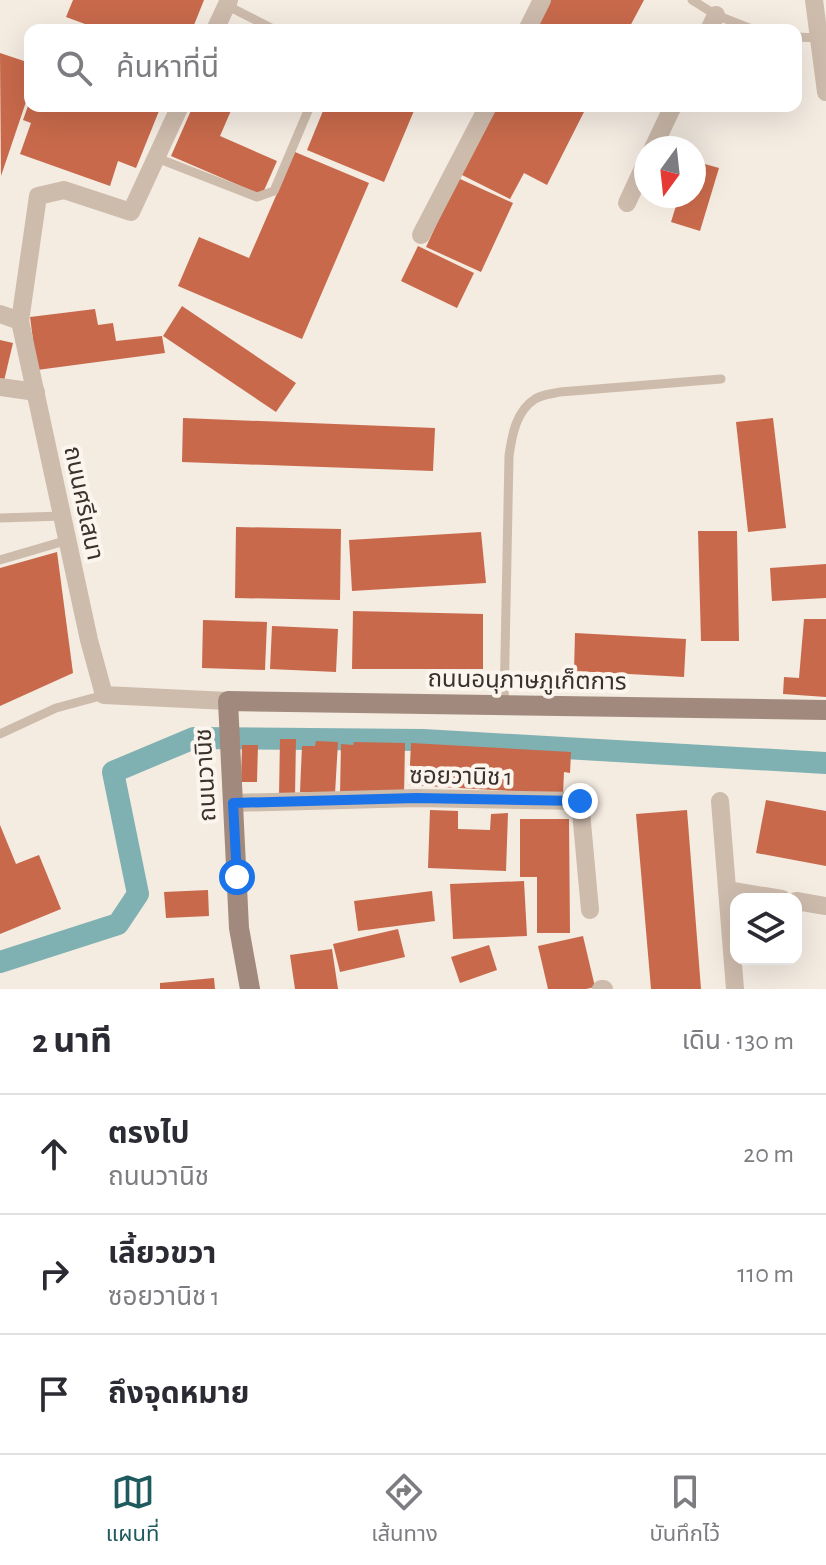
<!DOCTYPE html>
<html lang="th">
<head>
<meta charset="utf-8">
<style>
  :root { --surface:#fff; --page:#f7f7f7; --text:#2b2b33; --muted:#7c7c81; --line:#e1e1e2; --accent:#1f5a5e }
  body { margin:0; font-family:"Alegreya Sans","Noto Sans Thai",sans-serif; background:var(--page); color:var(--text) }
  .controls { position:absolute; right:24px; bottom:24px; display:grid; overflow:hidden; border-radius:16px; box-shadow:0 8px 32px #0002 }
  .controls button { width:72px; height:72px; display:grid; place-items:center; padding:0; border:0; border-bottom:2px solid var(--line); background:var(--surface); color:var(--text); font:40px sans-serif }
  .compass { position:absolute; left:634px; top:136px; width:72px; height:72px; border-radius:50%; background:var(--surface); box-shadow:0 8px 32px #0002; rotate:195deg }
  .stop { position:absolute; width:24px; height:24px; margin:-18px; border:6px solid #1a73e8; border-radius:50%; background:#fff }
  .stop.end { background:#1a73e8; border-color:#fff; box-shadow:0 2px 8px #0008 }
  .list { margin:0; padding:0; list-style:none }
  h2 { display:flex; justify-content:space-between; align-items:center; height:104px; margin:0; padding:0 32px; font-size:34px }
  h2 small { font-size:26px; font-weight:400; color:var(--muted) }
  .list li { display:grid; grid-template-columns:52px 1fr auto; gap:24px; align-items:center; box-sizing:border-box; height:120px; padding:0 32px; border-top:2px solid var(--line) }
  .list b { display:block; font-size:30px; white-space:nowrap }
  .list p { margin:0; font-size:26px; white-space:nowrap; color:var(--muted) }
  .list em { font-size:26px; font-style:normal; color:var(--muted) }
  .icon { flex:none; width:44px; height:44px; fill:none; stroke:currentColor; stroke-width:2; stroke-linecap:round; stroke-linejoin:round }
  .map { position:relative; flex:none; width:826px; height:989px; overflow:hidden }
  .search { position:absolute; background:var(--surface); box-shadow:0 8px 32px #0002; left:24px; right:24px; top:24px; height:88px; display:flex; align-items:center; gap:20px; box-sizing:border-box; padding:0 28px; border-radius:16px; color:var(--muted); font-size:30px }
  .sheet { height:464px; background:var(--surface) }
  nav { display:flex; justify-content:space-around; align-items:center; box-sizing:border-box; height:112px; border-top:2px solid var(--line); background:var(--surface); font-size:22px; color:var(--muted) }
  nav a { display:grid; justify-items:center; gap:4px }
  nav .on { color:var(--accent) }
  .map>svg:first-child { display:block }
</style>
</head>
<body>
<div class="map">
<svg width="826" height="989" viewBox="0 0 826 989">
  <rect width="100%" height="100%" fill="#f4ebe1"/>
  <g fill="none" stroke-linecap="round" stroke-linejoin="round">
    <polyline stroke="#7fb0b2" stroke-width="22" points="0,962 118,924 138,894 113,772 194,738 423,740 826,763"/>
  </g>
  <g fill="#c8694b">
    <polygon points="73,0 204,0 192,30 83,30 85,24 66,17"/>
    <polygon points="549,0 644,0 628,30 534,30"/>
    <polygon points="0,53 30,63 30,90 1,176"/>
    <polygon points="28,106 161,106 136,168 118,161 110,186 20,154 31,123 23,120"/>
    <polygon points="193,106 233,106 220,136 277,161 262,195 171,156"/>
    <polygon points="325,106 416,106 384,182 307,150"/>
    <polygon points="495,106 587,106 547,185 524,173 510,199 460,174"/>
    <polygon points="295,152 369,183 302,339 178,286 199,237 249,258"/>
    <polygon points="694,161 719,168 700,231 671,222 679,196 694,196"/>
    <polygon points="458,178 513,203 481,272 426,247"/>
    <polygon points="418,246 474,273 457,308 401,281"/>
    <polygon points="182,306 296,383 276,412 163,336"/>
    <polygon points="95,309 98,325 113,323 116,341 162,336 165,353 37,370 30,317"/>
    <polygon points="0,340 13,343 3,385 0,384"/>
    <polygon points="183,418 435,428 433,471 182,462"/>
    <polygon points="773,418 786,528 748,532 736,422"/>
    <polygon points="236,527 341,529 340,600 235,598"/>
    <polygon points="698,531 737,531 739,641 701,641"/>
    <polygon points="481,532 486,583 352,591 349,540"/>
    <polygon points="57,552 73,673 0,706 0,568"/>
    <polygon points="826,564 826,598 772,601 770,568"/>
    <polygon points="353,611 483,614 483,669 352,669"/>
    <polygon points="804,619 826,619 826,697 783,694 784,677 799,678"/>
    <polygon points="203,620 267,622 265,670 202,668"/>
    <polygon points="272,626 338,629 336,672 270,669"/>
    <polygon points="575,633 686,639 684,677 574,671"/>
    <polygon points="280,739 296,739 295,796 279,796"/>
    <polygon points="316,741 338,742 335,794 300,792 302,746 315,746"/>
    <polygon points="354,742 405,743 404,796 340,795 341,744 353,745"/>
    <polygon points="411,743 571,752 570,773 564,772 563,794 409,785"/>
    <polygon points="242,745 258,745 257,782 241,782"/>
    <polygon points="766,800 826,811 826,866 756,853"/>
    <polygon points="430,810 458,811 458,829 490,830 491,814 508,813 506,871 428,868"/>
    <polygon points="687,810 701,989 651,989 636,814"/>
    <polygon points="520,819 569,819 570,933 537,933 537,877 520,877"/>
    <polygon points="0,825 16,864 39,855 61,909 0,934"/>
    <polygon points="524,881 527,936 453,939 450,884"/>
    <polygon points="208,890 209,916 166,918 164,892"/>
    <polygon points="432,891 435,921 358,931 354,901"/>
    <polygon points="398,929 405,957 340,972 333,944"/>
    <polygon points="583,936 595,987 586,989 548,989 538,946"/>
    <polygon points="489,945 497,970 460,983 451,957"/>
    <polygon points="332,949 338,989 295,989 290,955"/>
    <polygon points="214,978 215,989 160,989 160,983"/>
  </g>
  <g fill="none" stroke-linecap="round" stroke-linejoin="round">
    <g stroke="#cdbbac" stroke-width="9">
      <polyline points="692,0 716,15 754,30"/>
      <polyline points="226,5 275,30"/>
      <polyline points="796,37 819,38"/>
      <polyline points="157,158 257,197 274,191 310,106"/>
      <polyline points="0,518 63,516"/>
      <polyline points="0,560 68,540"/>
      <path d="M504 705 509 456C512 435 516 411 535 399 542 394 552 394 560 392L721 379"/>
      <polyline points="0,734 56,708 104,695"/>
    </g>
    <g stroke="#cdbbac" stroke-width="18">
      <polyline points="814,0 826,92"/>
      <polyline points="215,30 229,0"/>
      <polyline points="527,30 542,0"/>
      <polyline points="709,30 716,15"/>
      <polyline points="180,106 131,212 64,190 38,196 20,321 89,640 104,695 228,701"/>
      <polyline points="653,148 673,106"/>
      <polyline points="627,203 646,162"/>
      <polyline points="421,235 488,106"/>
      <polyline points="0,314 20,321"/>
      <polyline points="0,387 36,392"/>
      <polyline points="720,801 735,989"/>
      <polyline points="233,803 416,798 580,801 590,910"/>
      <polyline points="727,890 782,899"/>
      <polyline points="796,901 826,906"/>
      <polyline points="601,989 604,989"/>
    </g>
    <polyline stroke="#a18a7d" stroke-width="20" points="250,989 239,928 228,701 826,710"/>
  </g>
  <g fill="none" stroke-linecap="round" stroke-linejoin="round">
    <polyline stroke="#1a73e8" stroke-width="10" points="237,877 233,803 416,798 580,801"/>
  </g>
  <g text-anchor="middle" stroke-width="8" stroke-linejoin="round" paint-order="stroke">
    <g font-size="24" fill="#3b302b" stroke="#fbf5ee">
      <text transform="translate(84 503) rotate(78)" y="8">ถนนศรีเสนา</text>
      <text transform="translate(527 680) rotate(1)" y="8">ถนนอนุภาษภูเก็ตการ</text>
      <text transform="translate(205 775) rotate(-93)" y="8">ถนนวานิช</text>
      <text transform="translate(461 776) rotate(1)" y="8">ซอยวานิช 1</text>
    </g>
  </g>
</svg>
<div class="controls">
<button><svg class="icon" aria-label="layers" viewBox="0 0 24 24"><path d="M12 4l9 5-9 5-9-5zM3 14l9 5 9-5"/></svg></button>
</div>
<svg class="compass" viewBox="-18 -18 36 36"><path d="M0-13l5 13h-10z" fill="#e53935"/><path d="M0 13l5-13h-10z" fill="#7c7c81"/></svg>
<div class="stop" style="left:237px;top:877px"></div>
<div class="stop end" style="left:580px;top:801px"></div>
<div class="search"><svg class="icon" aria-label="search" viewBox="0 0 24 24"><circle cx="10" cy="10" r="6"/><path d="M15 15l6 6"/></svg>ค้นหาที่นี่</div>
</div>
<section class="sheet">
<h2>2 นาที<small>เดิน · 130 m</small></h2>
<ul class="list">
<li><svg class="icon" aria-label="ahead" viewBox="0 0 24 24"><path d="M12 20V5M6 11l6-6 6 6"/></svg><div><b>ตรงไป</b><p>ถนนวานิช</p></div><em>20 m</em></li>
<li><svg class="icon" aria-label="right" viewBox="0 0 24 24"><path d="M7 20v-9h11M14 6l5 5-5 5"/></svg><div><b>เลี้ยวขวา</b><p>ซอยวานิช 1</p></div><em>110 m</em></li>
<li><svg class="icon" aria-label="arrive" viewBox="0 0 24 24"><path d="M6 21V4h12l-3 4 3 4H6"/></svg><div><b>ถึงจุดหมาย</b></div></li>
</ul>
</section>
<nav>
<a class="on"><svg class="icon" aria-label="map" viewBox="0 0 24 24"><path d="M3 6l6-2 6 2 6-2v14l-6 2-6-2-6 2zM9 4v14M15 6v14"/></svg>แผนที่</a>
<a><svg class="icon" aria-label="directions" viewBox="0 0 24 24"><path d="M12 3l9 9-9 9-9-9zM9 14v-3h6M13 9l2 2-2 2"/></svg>เส้นทาง</a>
<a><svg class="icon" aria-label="saved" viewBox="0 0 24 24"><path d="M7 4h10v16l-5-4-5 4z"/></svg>บันทึกไว้</a>
</nav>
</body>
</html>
